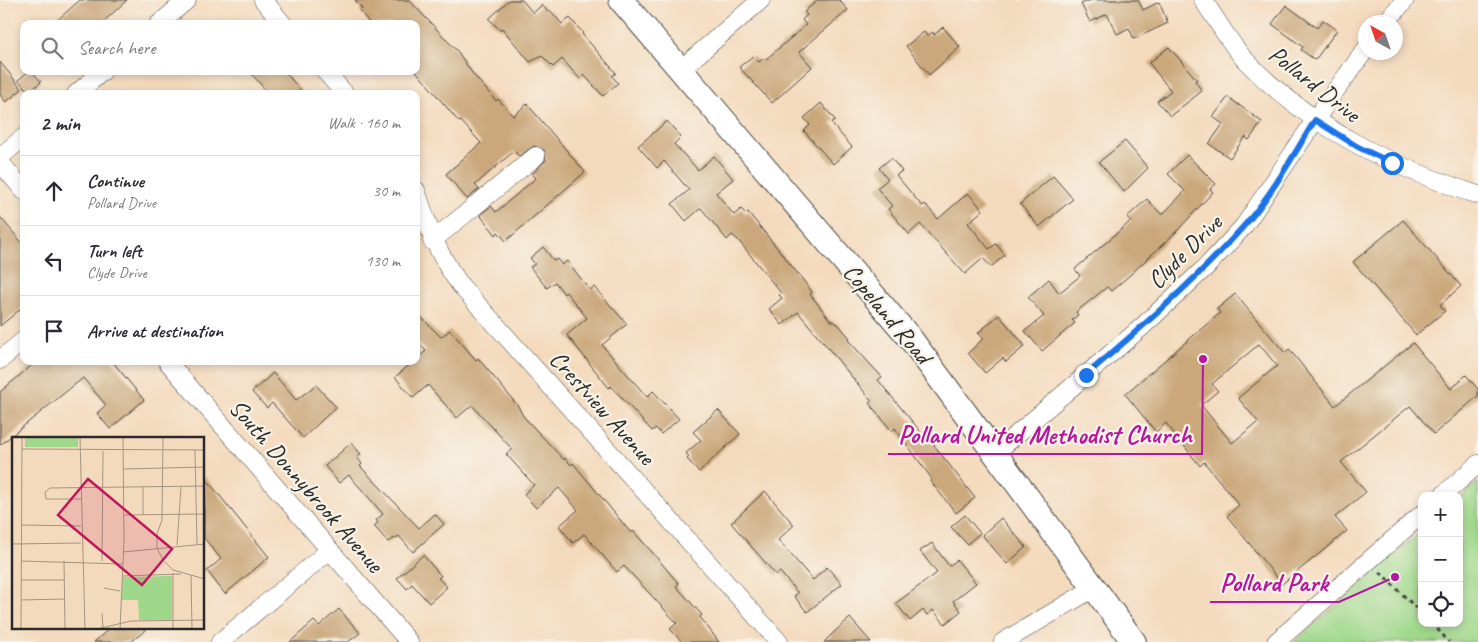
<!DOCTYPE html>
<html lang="en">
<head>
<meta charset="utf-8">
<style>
  :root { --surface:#fff; --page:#f2f2f3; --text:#2b2b33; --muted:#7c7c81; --line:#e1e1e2 }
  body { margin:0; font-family:Caveat,sans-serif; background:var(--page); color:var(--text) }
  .controls { position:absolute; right:15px; bottom:15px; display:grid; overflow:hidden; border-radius:10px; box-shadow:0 2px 8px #0003 }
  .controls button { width:45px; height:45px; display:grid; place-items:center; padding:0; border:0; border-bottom:1px solid var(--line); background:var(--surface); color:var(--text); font:25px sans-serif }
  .compass { position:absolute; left:1358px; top:15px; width:45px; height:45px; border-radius:50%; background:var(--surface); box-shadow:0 2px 8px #0003; rotate:320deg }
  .stop { position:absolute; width:15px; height:15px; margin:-11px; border:4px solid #1a73e8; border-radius:50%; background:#fff }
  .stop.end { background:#1a73e8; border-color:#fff; box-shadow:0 1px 5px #0008 }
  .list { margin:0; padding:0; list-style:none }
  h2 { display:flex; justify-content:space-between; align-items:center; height:65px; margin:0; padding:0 20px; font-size:21px }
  h2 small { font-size:16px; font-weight:400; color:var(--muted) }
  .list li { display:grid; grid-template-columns:32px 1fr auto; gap:15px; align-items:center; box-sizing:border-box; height:70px; padding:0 20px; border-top:1px solid var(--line) }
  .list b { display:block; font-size:19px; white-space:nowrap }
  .list p { margin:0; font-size:16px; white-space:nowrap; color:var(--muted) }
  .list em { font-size:16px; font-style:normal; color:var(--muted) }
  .icon { flex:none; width:28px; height:28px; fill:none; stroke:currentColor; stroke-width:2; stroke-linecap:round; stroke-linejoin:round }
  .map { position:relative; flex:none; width:1478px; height:642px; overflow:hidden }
  .search { position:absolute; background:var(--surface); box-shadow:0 2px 8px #0003; left:20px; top:20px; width:400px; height:55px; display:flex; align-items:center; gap:12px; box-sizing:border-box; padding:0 18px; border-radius:10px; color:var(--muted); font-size:19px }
  .panel { position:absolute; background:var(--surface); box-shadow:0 2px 8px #0003; left:20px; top:90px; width:400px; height:275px; border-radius:10px }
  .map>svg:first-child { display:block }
</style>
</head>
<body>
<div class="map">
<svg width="1478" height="642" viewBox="0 0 1478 642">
  <rect width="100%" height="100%" fill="#f7f3e8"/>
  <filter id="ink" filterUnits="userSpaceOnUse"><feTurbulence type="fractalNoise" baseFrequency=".02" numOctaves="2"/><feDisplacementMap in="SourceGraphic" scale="10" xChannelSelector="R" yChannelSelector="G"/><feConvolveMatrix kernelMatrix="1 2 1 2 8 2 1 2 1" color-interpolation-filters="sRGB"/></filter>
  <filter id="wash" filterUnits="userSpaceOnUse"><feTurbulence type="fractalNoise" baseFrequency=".0096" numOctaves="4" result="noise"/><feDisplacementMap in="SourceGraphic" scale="20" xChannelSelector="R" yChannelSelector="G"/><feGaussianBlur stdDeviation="1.12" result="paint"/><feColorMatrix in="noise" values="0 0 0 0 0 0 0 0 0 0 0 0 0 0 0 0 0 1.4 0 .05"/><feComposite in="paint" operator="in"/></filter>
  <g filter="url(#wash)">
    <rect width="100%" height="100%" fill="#f4dabd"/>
    <polygon fill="#9fd88b" stroke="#65825b" points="1478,482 1478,642 1294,642 1422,531 1422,623 1459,623 1459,499"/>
    <g id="blocks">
      <g fill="#cba87c" fill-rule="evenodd">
        <polygon points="80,0 127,0 101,24 53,24"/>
        <polygon points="355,0 409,0 458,52 472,73 496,101 498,99 513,116 527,104 585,172 506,241 498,232 496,235 480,215 491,206 496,212 536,178 532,174 546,160 544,150 534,146 519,156 514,151 475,185 479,189 467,199 446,174 481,143 461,121 459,122 416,71 416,24 370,24 360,11 362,9"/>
        <polygon points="509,0 522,0 533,13 542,5 548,12 550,10 562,24 570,18 583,33 582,34 616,73 612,76 618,83 603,96 584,75 580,79 562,59 553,67 542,56 530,62 502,28 500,30 489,19"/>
        <polygon points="818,0 839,0 848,10 799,52 812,67 772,103 739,67 753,56 759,62 764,58 765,60 806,25 802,20 807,15 804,12"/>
        <polygon points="1091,0 1138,0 1143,10 1159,2 1168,23 1134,39 1129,28 1117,34 1107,14 1090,22 1081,4"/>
        <polygon points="1286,5 1317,28 1323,20 1337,30 1315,60 1301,50 1303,47 1272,24"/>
        <polygon points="943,27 960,47 929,75 906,46 924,32 927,36 933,32 934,35"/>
        <polygon points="1169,47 1197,80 1195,81 1202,91 1170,116 1157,101 1171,91 1149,63"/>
        <polygon points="0,62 22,89 6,102 0,95"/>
        <polygon points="29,71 32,71 41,82 29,92 18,80"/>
        <polygon points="249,71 284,71 304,94 269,94"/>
        <polygon points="1228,97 1262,122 1249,140 1245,137 1230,158 1209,144 1223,124 1213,117"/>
        <polygon points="821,103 835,120 831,123 852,147 833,164 804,131 810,125 804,118"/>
        <polygon points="667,121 681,137 674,144 698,170 714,156 733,179 716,193 734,215 741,209 746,214 748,212 803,280 812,292 810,294 830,320 838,324 850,338 848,340 882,377 878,380 929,442 930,440 975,498 956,513 930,481 932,479 895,428 892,431 869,403 872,401 798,312 782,325 769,309 782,298 779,295 781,293 738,240 732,235 727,240 701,208 686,221 672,204 689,190 664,161 657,168 638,146"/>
        <polygon points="1125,141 1148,168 1124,192 1099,162"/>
        <polygon points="1187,155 1216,184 1210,189 1213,192 1177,231 1130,275 1111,291 1107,287 1076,312 1078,315 1072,320 1075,323 1042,351 1025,331 1044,316 1028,297 1049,279 1059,293 1080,276 1075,269 1131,221 1127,217 1147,199 1162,215 1185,191 1168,174"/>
        <polygon points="891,158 902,171 896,175 922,206 925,204 938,219 968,193 983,210 968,223 989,249 996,244 1005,255 991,267 983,258 965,274 920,224 909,234 888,209 892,206 877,188 888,179 879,168"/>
        <polygon points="1053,176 1073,199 1039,227 1020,204"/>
        <polygon points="0,217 24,245 24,306 0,326"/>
        <polygon points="1403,220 1461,286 1440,305 1445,311 1416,335 1353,262"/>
        <polygon points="543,247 554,261 557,259 562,265 567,261 590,290 594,287 627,324 602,345 647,397 653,391 679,419 661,434 656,428 652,431 611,386 609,388 567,335 587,318 566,292 564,294 555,282 547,288 530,267 535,264 530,258"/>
        <path d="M1235 294 1285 353 1289 349 1335 406 1413 343 1451 389 1466 375 1478 389V396L1434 434 1410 406 1341 462 1366 492 1335 517 1347 531 1282 584 1227 516 1239 505 1204 462 1200 466 1166 423 1156 432 1125 394 1220 313 1217 309ZM1259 344 1277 366 1238 398 1258 422 1232 443 1201 405 1218 391 1212 384Z"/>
        <polygon points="416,312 441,337 450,330 476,360 478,358 518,406 523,416 564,460 565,458 571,465 573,463 631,533 633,531 652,552 679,584 676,586 702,615 700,617 719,642 682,642 670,629 677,623 624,566 617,572 584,534 573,543 559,526 578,510 559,488 536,508 524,494 534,485 506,454 512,449 472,405 457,418 428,385 413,398 395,377 426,351 416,340"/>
        <polygon points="999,315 1025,346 1006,362 1003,358 985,373 968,353 984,338 978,333"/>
        <polygon points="37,361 112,361 144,400 110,429 97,413 106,405 83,378 0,445 0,392"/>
        <polygon points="273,373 296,400 316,385 336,407 303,438 272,403 267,408 252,392"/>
        <polygon points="718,410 740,434 699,472 687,459 689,457 686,453 701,440 693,432"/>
        <polygon points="351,443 361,454 357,457 362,464 360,466 419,528 435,514 444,524 413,552 399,536 388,542 374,526 378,523 376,520 383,514 349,475 339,483 325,466"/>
        <polygon points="204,476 269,557 225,594 207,571 221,559 204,538"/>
        <polygon points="765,491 794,525 778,540 813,580 827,567 842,584 807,612 794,596 798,593 780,572 776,575 731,523"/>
        <polygon points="965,515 980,533 967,544 951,527"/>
        <polygon points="1001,518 1026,547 1007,564 982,535"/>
        <polygon points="932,543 949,566 957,560 976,583 953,601 961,611 945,624 933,610 927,615 923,610 910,621 896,603 937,573 920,551"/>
        <polygon points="423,555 441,576 438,578 447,587 429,603 412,584 407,589 397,578"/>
        <polygon points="339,609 360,633 348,642 290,642 314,621 319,626"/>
        <polygon points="850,618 871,642 824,642 833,633"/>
        <polygon points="110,628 148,628 131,642 94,642"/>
      </g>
    </g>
  </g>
  <g filter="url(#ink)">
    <use href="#blocks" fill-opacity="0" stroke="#494541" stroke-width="1"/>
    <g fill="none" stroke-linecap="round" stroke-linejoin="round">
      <g stroke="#494541" stroke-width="19">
        <g id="street">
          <polyline points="263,0 283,24"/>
          <path d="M1203 0C1217 20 1230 44 1247 62 1311 128 1392 167 1478 195"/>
          <polyline points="1386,22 1405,0"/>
          <polyline points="159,24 187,0"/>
          <polyline points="681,69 761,0"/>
          <polyline points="325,71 345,94"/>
          <polyline points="76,94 103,71"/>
          <polyline points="0,157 24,137"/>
          <polyline points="0,162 24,191"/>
          <path d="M416 190C429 229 436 252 461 286L779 642"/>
          <polyline points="432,241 536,156"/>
          <polyline points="0,360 24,340"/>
          <polyline points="167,361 409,642"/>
          <polyline points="996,452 1143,326 1207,266 1244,226 1328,101 1366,49"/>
          <polyline points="1442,496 1478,464"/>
          <polyline points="220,642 330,550"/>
          <polyline points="1003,642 1094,588"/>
          <polyline points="1276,642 1422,514"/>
        </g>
      </g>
      <g stroke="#494541" stroke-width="26">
        <polyline id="secondary" points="621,0 910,338 1134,642"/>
      </g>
      <g stroke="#494541" stroke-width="3" stroke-dasharray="4 4" stroke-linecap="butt">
        <polyline points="1380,572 1422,614"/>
        <polyline points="1432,623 1449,642"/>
      </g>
      <use href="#street" stroke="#fff" stroke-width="18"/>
      <use href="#secondary" stroke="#fff" stroke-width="24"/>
    </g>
  </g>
  <g fill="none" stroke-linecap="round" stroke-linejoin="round" filter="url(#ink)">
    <path stroke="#1a73e8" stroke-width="6" d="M1086 375C1140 329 1195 281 1243 227 1271 196 1293 156 1315 120L1358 147 1392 163"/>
  </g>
  <g text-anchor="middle" stroke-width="4.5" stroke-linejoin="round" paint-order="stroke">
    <g font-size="25" fill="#2b2b2b" stroke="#f7f3e8">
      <text transform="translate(1315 83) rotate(38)" y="9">Pollard Drive</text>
      <text transform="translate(1184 251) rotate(-45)" y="9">Clyde Drive</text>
      <text transform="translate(888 313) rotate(50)" y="9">Copeland Road</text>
      <text transform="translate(603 407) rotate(48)" y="9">Crestview Avenue</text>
      <text transform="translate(307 485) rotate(49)" y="9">South Donnybrook Avenue</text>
    </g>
  </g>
  <g transform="translate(12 437)">
    <rect width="192" height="192" fill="#f4dabd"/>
    <path d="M13 0H66V10H13ZM160 139V183H127L126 163H109L111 140Z" fill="#9fd88b"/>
    <path fill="none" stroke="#a49483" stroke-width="1" d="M68 0 73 192M151 0 150 83 145 97V111L151 123 161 133 193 142M10 12 193 13M183 13 185 107M111 32 193 30M131 50V78M69 62H34L33 55 38 51 193 49M112 78 193 77M9 88 69 89M0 107 69 106M165 108 169 50M111 115 193 107M9 124 110 127M52 124 53 192M90 124 91 14M161 136V192M179 138 180 192M110 139 169 137M9 143H52M92 151 108 154M9 163 53 162M90 176 91 191M9 192 10 0M85 192 119 184 193 183M108 192 112 104 111 0"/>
    <path fill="#c2185b" fill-opacity="0.15" stroke="#c2185b" stroke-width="2.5" d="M76 42 160 112 130 148 46 78Z"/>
    <rect width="192" height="192" fill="none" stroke="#2b2b2b" stroke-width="2.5"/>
  </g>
  <path fill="none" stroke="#b5179e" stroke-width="2" d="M1203 359L1202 454H888M1395 577L1339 602H1210"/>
  <g fill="#b5179e" stroke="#f7f3e8" stroke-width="2">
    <circle cx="1203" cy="359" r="5"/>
    <circle cx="1395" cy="577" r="5"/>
  </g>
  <g font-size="26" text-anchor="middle" font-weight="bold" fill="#b5179e" stroke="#f7f3e8" stroke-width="4.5" stroke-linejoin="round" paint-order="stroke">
    <text x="1045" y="443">Pollard United Methodist Church</text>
    <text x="1274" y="591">Pollard Park</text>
  </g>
</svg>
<div class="controls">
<button>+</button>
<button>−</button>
<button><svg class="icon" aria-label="locate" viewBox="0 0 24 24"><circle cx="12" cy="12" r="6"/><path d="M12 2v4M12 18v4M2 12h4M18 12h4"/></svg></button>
</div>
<svg class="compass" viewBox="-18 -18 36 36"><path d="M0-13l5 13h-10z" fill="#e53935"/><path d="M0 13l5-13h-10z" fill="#7c7c81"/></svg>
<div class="stop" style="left:1392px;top:163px"></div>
<div class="stop end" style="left:1086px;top:375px"></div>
<div class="search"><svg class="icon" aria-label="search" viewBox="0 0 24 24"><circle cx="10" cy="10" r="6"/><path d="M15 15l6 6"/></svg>Search here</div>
<section class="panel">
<h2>2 min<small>Walk · 160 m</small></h2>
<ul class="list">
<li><svg class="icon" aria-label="ahead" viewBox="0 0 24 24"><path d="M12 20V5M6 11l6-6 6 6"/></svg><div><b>Continue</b><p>Pollard Drive</p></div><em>30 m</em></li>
<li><svg class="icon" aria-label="left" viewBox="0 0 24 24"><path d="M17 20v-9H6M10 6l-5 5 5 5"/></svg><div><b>Turn left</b><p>Clyde Drive</p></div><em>130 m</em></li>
<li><svg class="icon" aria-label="arrive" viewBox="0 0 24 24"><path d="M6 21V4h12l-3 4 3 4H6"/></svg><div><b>Arrive at destination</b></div></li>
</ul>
</section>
</div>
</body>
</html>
